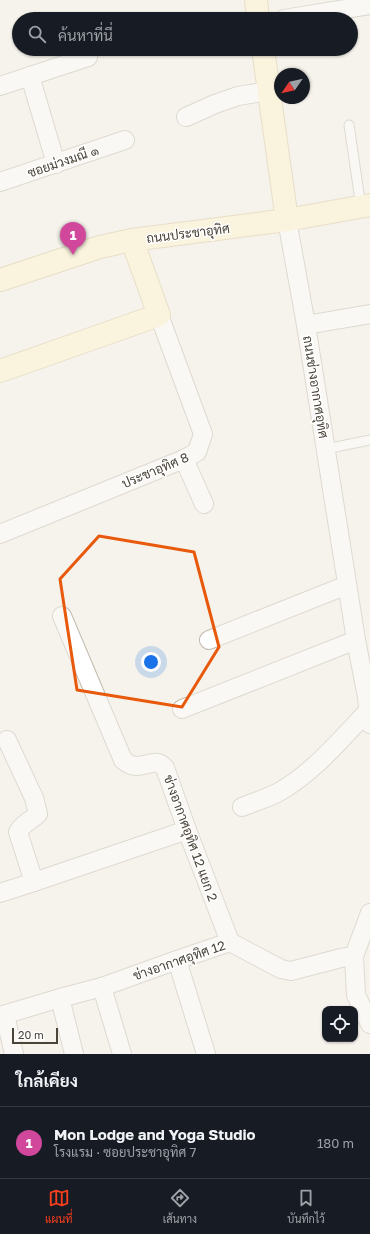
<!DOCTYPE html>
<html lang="th">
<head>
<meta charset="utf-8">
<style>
  :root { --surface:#171b24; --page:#242831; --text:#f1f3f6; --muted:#9ea1a6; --line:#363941; --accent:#fc3f1d }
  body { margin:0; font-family:"Golos Text",Sarabun,sans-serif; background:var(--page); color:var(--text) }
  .controls { position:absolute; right:12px; bottom:12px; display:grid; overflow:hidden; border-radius:8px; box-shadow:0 1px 3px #0004 }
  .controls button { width:36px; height:36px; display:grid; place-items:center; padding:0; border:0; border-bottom:1px solid var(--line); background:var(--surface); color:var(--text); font:20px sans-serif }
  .compass { position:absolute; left:274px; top:68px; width:36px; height:36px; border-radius:50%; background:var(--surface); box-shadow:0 1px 3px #0004; rotate:236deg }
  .scale { position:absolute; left:12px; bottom:10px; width:46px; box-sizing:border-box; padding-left:4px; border:2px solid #4b4439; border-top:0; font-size:11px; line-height:14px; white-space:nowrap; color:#4b4439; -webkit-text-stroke:3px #fff; paint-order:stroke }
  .you { position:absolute; left:151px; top:662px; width:14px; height:14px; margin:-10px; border:3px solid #fff; border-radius:50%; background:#1a73e8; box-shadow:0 0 0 6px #1a73e833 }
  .badge { display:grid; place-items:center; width:26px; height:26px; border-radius:50%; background:var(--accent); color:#fff; font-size:13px; font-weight:700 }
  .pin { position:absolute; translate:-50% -33px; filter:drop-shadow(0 1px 2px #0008) }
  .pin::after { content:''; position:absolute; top:21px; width:14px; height:12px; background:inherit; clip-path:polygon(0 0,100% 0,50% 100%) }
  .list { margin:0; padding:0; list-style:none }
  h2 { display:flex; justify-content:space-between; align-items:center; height:52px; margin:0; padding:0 16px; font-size:17px }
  h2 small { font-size:13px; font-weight:400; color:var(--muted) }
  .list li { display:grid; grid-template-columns:26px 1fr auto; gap:12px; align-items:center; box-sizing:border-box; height:72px; padding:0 16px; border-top:1px solid var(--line) }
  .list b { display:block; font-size:15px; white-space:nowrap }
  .list p { margin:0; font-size:13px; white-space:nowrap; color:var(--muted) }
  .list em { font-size:13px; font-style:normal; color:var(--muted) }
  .icon { flex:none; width:22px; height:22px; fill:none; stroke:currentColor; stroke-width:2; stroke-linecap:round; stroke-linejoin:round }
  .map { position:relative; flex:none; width:370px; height:1054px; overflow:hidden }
  .search { position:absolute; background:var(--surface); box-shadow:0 1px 3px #0004; left:12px; right:12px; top:12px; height:44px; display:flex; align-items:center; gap:10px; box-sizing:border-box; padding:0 14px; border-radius:22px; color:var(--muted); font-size:15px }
  .sheet { height:124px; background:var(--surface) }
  nav { display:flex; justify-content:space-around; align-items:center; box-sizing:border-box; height:56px; border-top:1px solid var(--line); background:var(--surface); font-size:11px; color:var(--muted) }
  nav a { display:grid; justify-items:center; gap:2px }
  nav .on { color:var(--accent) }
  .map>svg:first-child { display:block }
</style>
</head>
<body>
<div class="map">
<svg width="370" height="1054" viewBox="0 0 370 1054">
  <rect width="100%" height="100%" fill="#f6f3ec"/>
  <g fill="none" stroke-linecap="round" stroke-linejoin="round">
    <g stroke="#c2bbae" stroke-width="11">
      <g id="lane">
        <polyline points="349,125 361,207"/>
        <polyline points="326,449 370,440"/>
      </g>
    </g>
    <g stroke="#c2bbae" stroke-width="20">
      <g id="street">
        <polyline points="284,19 370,5"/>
        <polyline points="30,76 56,164"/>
        <polyline points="0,86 88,57"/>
        <polyline points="186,117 215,104 238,96 269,91"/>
        <polyline points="0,182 125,140"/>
        <polyline points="287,220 306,325 356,640 367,697 370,724"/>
        <polyline points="306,325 370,314"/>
        <polyline points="184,459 204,504"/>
        <polyline points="0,534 184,459 197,452 203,434 159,315"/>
        <path d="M62 616 123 760C141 776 154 753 165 768L187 830 230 942"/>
        <polyline points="209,640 347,585"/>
        <polyline points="182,709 356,640"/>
        <path d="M7 740 34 798 38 814C32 820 22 824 18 832L34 882 187 830"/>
        <path d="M242 807C254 802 268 798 279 792 314 772 341 739 368 711"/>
        <polyline points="0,893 34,882"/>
        <polyline points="370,913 354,956 356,995 370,1024"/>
        <polyline points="177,960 206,1054"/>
        <polyline points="102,987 122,1054"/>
        <polyline points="60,998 74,1054"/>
        <polyline points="5,1015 14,1054"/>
        <polyline points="0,1016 60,998 102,987 177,960 230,942 281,969 291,971 341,958 354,956"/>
      </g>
    </g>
    <g stroke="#d6c79b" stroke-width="24">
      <g id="secondary">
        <polyline points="256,0 258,19"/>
        <polyline points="263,49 287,220"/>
        <polyline points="0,280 100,247 132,240 287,220 370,205"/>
        <polyline points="0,371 159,315 132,240"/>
      </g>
    </g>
    <use href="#lane" stroke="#fff" stroke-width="9"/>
    <use href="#street" stroke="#fff" stroke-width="18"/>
    <use href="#secondary" stroke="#fff3cd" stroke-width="22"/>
  </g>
  <path d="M0 0H370V1054H0ZM99 536 194 552 219 647 182 707 77 690 60 579Z" fill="#f6f3ec" fill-opacity=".55" fill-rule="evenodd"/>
  <path fill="none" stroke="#e8590c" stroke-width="3" stroke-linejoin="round" d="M99 536 194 552 219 647 182 707 77 690 60 579Z"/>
  <g text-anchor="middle" stroke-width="3" stroke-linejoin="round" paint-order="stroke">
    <g font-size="13" fill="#4b4439" stroke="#fff">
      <text transform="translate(63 161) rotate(-19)" y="5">ซอยม่วงมณี ๑</text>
      <text transform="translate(188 233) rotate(-7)" y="5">ถนนประชาอุทิศ</text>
      <text transform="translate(316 387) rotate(81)" y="5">ถนนช่างอากาศอุทิศ</text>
      <text transform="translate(155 470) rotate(-23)" y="5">ประชาอุทิศ 8</text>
      <text transform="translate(191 838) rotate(70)" y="5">ช่างอากาศอุทิศ 12 แยก 2</text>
      <text transform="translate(179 960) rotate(-19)" y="5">ช่างอากาศอุทิศ 12</text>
    </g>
  </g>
</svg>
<div class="controls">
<button><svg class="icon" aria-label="locate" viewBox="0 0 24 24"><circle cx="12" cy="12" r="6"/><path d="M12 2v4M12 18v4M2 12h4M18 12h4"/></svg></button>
</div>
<svg class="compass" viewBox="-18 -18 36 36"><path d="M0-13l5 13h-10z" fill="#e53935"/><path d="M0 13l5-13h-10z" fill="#9ea1a6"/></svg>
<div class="scale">20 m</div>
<div class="you"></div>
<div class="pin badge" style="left:73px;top:255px;background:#d1479c">1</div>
<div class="search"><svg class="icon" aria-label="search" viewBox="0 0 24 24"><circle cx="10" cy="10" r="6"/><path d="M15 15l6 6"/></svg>ค้นหาที่นี่</div>
</div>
<section class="sheet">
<h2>ใกล้เคียง<small></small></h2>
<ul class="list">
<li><span class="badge" style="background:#d1479c">1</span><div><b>Mon Lodge and Yoga Studio</b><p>โรงแรม · ซอยประชาอุทิศ 7</p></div><em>180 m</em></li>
</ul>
</section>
<nav>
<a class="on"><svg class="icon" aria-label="map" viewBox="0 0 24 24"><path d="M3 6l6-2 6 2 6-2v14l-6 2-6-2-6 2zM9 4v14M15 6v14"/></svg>แผนที่</a>
<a><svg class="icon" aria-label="directions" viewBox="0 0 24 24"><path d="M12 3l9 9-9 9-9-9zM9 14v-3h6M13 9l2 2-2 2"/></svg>เส้นทาง</a>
<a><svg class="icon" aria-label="saved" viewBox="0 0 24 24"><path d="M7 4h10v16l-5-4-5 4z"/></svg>บันทึกไว้</a>
</nav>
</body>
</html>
